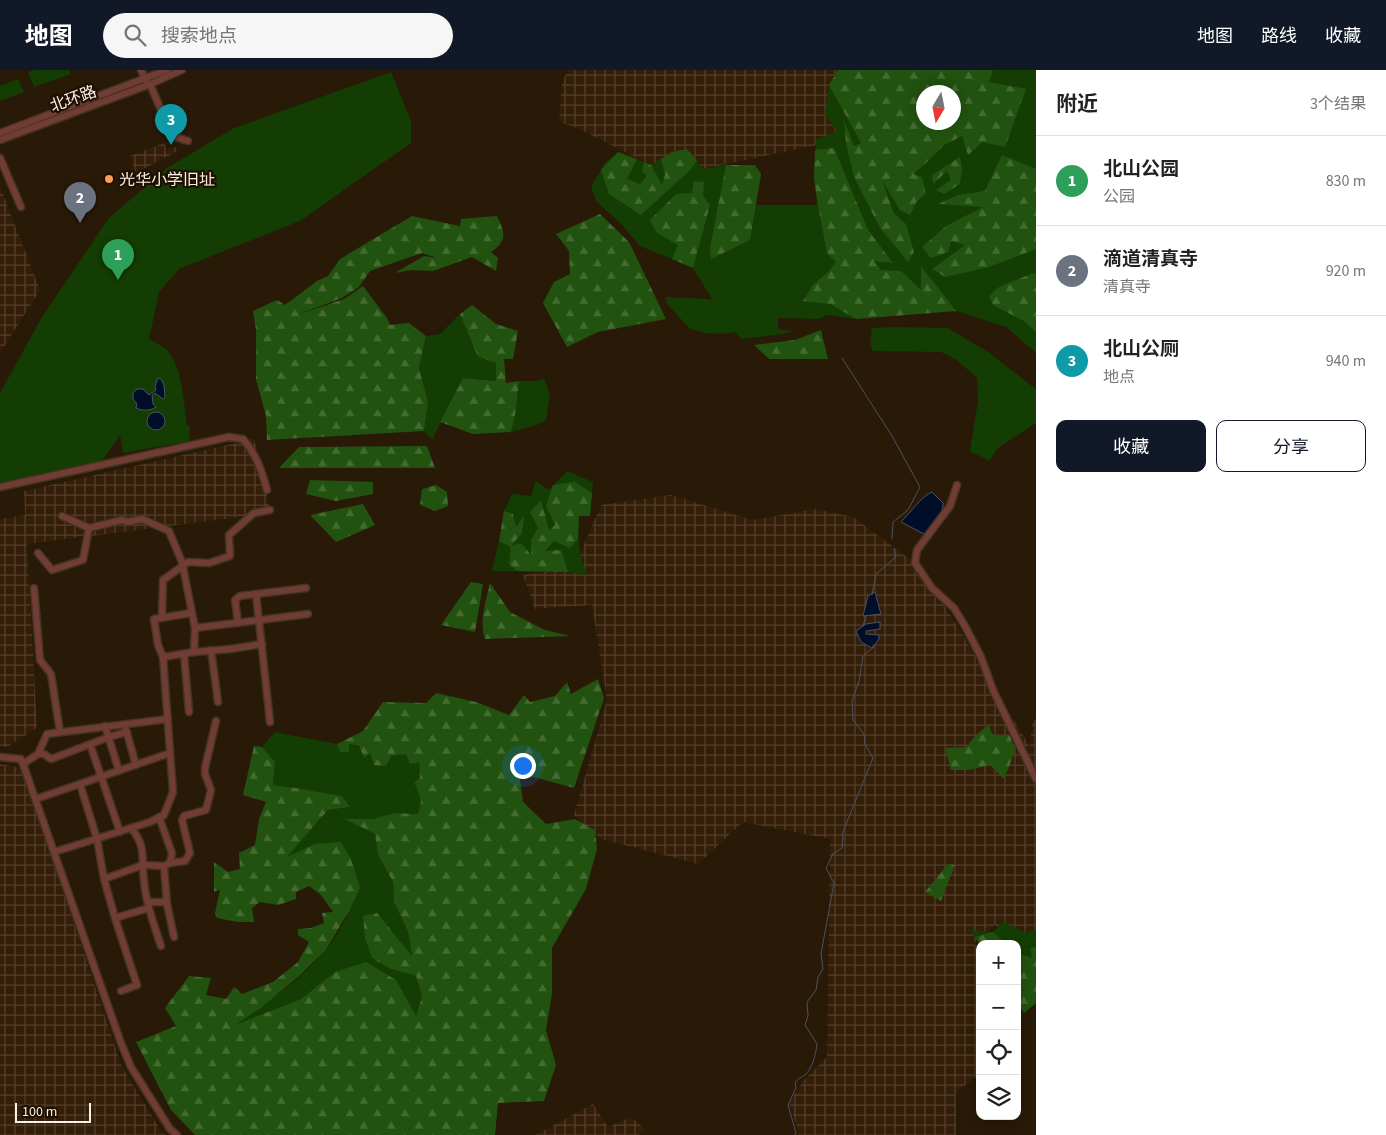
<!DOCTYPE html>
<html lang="zh">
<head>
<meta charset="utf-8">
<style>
  :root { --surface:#fff; --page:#f6f6f6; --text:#222; --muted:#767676; --line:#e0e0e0; --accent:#111827 }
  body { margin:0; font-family:"Source Sans 3","Noto Sans SC",sans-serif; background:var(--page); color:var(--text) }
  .controls { position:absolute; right:15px; bottom:15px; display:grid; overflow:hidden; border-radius:10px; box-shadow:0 2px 12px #0003 }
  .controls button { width:45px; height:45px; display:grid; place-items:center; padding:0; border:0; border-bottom:1px solid var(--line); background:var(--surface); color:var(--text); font:25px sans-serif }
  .compass { position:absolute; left:916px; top:15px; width:45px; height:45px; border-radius:50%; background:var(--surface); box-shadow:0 2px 12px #0003; rotate:190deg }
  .scale { position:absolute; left:15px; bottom:12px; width:76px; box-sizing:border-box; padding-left:5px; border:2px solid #fbf0e5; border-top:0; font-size:14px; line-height:18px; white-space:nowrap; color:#fbf0e5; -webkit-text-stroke:4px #1f0f01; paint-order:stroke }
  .you { position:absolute; left:522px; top:695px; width:18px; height:18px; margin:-12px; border:4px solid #fff; border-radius:50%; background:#1a73e8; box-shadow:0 0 0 8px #1a73e833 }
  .badge { display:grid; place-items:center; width:32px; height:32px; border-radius:50%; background:var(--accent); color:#fff; font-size:16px; font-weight:700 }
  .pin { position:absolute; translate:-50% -41px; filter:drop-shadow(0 1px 2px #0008) }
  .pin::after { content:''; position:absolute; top:26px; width:18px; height:15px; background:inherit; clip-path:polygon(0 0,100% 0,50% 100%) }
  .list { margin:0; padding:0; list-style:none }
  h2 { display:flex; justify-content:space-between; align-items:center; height:65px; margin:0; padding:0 20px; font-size:21px }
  h2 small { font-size:16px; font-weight:400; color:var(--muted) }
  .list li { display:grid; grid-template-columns:32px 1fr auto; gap:15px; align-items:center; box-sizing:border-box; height:90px; padding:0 20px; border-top:1px solid var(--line) }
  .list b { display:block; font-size:19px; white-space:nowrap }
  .list p { margin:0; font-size:16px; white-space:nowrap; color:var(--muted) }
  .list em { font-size:16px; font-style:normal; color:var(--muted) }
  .actions { display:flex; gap:10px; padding:15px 20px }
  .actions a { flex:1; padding:11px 0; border:1px solid var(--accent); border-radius:10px; text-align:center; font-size:18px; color:var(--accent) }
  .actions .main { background:var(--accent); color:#fff }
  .icon { flex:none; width:28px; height:28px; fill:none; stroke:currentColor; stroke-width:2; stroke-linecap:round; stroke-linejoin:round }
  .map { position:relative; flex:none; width:1036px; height:1065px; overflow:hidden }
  header { display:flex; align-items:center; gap:30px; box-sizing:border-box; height:70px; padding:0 25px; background:var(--accent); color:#fff }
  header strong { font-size:24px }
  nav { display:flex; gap:28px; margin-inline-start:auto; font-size:18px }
  .search { width:350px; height:45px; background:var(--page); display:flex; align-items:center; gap:12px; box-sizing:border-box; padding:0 18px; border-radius:28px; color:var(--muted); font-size:19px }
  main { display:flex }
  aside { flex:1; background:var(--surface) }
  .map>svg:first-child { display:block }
</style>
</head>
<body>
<header>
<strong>地图</strong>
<div class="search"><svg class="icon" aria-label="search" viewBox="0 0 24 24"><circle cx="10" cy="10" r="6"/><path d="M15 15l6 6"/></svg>搜索地点</div>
<nav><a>地图</a><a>路线</a><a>收藏</a></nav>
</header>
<main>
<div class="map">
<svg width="1036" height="1065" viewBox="0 0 1036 1065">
  <defs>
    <pattern id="industrial-grid" width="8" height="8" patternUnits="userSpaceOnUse" patternTransform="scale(1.25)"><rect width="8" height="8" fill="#341e07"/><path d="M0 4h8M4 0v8" fill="none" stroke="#523f2b"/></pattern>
    <pattern id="forest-firs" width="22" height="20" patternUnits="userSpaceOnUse" patternTransform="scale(1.25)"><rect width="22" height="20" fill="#22520f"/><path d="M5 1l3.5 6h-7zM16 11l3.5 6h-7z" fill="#436b32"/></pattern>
  </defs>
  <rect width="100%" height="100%" fill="#291907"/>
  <g fill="url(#industrial-grid)">
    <polygon points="568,0 838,0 829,15 837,61 836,71 703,99 687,79 651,95 577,58 559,52 562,12"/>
    <polygon points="164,73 167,80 176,77 178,81 136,103 130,86"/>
    <polygon points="0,116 40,220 0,283"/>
    <polygon points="254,369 271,443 27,474 37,658 7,677 0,676 0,449 25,445 24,421"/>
    <polygon points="671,425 753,450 815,439 853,447 922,498 1030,677 1032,653 1036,649 1036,859 1023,875 995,855 974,873 980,883 980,1004 956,1022 956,1065 798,1065 799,1063 789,1033 804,1010 827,987 830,769 743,752 698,794 601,769 574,745 607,630 592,535 535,539 523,505 574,498 601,435"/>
    <polygon points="0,694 22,698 122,997 162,1062 166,1065 0,1065"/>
    <polygon points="593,1034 608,1057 631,1047 645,1059 639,1065 535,1065"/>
  </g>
  <g fill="#133d02" fill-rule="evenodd">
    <polygon points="34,0 69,0 71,4 34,17 28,2"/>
    <path d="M838 0H1036V283L1006 257 935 234 856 249 827 245 819 249 778 248V259L793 261 782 264 741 269 736 262 722 264 705 263 690 259 667 234 665 227 712 229 693 198 640 176 622 155 596 131 591 117 605 93 618 82 651 95 672 82 687 79 703 99 726 95H755L761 104 756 135H817L814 108 816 70 837 61 825 45 829 15ZM924 22H954V52H924Z"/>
    <path d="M391 2 411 51V73L300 151 179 199 159 222 149 269C154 272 161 275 166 279 182 294 184 334 187 355L190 357 189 371 123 383 120 365 102 391 0 413V323L42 247 109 148 167 98 232 59Z"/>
    <polygon points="18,9 24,22 0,31 0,16"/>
    <polygon points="460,244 478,287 496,293 496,311 463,308 432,370 424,361 428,332 419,298 426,266 440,264"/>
    <polygon points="896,257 948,258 988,282 1036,319 1036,353 998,378 989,391 970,381 978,331 977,308 957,290 941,282 873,281 870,274 872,258"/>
    <polygon points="544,308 550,325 546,350 537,355 511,362 519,311 538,311"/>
    <path d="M567 401 593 412 590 446H579C577 470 579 483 587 505L568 502 492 501 502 457 504 441 512 424 531 426 536 411 549 420Z"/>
    <path d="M275 662 337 674 340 682 348 674C359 676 362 680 371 683 382 686 395 685 406 683L419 692 420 708 414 712 421 730 418 744 394 743 373 749H346L375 764 378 785 393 812 394 832 408 862 412 887 392 861 391 899 416 906 422 927 416 947 396 910 335 902 301 929 231 957C264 935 299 911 325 881 335 870 342 855 349 842L286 788 328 740 350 737C324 726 301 717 273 715L275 692 262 677Z"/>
    <polygon points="1002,852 1027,863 1036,859 1036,933 1024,943 1017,933 1017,874 980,874 980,875 970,860 993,862"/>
  </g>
  <g fill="url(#forest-firs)" fill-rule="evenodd">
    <path d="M838 0H993L989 12 1026 19 1005 77 983 72 968 85 962 66 944 75 925 94 913 104 922 107 926 124 917 131 910 145 900 140 882 110 894 144 906 154 914 182 908 192 880 158 854 107 846 74 844 50 854 76 861 73 829 15ZM924 22H954V52H924Z"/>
    <polygon points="834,78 868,160 893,193 874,191 881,200 901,201 921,220 921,196 956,241 856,249 830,234 803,231 813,215 828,202 836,192 827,183 818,135 814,108 815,80"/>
    <polygon points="687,79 697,91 690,100 641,145 609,124 601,100 618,82 637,89 627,109 640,114 647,106 642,101 644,92 651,95 662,115 665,105 661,89 672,82"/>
    <polygon points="1002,85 1036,99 1036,179 989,197 945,207 932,199 965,175 951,171 948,182 931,188 922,177 946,156 983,137 938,134 958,125 985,121"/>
    <polygon points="960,87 962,98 960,114 944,124 936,120 951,110 947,101 933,114 932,105"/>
    <polygon points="726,95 755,95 761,104 750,170 711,189 710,178"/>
    <polygon points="694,111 704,112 703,126 710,135 693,198 672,189 678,175 657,163 650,150 676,124 692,123"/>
    <polygon points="600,144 629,172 666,249 598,262 567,277 543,233 554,212 570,204 569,181 556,164"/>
    <path d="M412 146 460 156 461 149 497 146C505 163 508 170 491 182L498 188 496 201 472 187 433 201 411 200 395 203 424 186 437 188 422 183 370 201 359 217 342 228 294 246 344 229 363 216 387 248 390 255 409 253 426 266 419 298 428 332 424 361 267 370 266 346 256 309V260L253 241 277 230 285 235 317 211 328 206 340 189Z"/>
    <polygon points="1033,203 1036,204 1036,262 1024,251 993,235 989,226 999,217"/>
    <polygon points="472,235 496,254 518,261 513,289 504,289 506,313 519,311 515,345 511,362 473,364 440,352 463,308 496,311 496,293 478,287 460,244"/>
    <polygon points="821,260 828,289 769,289 754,275 795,270"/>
    <polygon points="427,376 435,398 279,398 299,377"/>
    <polygon points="310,410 373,412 373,424 336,431 306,424"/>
    <polygon points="575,412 592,423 590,446 579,446 578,469 570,478 554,471 545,481 561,480 568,502 517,501 509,494 511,477 499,471 504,441 513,444 516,457 524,446 522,463 511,476 521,473 531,485 531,470 538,458 530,442 541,430 549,460 555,455 546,436 553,415"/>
    <polygon points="436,415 447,422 448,436 435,441 420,435 422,419"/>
    <polygon points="363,434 375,455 336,472 310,445"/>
    <polygon points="471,512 483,514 475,562 441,555"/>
    <path d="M490 513 510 542 545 560 570 566 485 569C479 551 486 531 490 513Z"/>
    <path d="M598 609 604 628 574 718 519 703 523 732 546 754 575 749 595 760 597 779 586 819 552 878V924L546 960 556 995 544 1031 498 1033 495 1065H195L171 1040 136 972 176 956 165 938 189 906 211 908 206 925 226 929 234 917 242 924 273 912 298 892 309 872 298 865V859L311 858 324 853 322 843 333 842 321 825 309 816 296 822V829L278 835 260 832 252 838 254 852H237L217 848 215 843 220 820 214 822V792L228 802 240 799 239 783 255 775 259 749 266 732 243 725 254 676 262 677 275 692 273 715C297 717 319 723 342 726L350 737 328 740 287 787 315 774 341 772 351 789 360 818 349 841 326 880 299 906 262 937 235 955 301 929 335 902 366 892 396 910 416 946 422 927 416 906 391 899 372 888 365 868 363 846 377 843 412 886 408 862 394 832 393 812 378 785 375 764 345 749H373L394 743 418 744 421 730 414 712 420 708 419 692 410 694 406 684 391 686 386 696 374 695 370 683 364 688 359 676 349 674V682H340L337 674 363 661 383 632 426 633 436 623 476 632 509 645 524 625 530 632 555 626 567 612 571 624Z"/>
    <polygon points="989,655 992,664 1010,666 1015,681 1004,709 990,695 968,700 951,700 945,678 966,677 976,665"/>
    <polygon points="948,794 955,795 941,831 925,822"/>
    <polygon points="993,862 1007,874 980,874 980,875 975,867"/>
    <polygon points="1036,877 1036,933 1024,943 1017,933 1017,883 1032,888 1030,878"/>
  </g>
  <g fill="#000e2a" stroke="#4b5262">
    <path d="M158 308 161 309 164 315 165 327 163 329 155 323 152 325 153 334 156 337C150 341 142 341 136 338L137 334 133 329V323L137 319H143L149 325 156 320 155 316Z"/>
    <circle cx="156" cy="351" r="9"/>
    <path d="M932 422 943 433C944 443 932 459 924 464L901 452C910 443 922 426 932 422Z"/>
    <polygon points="875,522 881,544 863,546 868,526"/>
    <polygon points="880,552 880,559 866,561 866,564 879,565 879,569 872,578 861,572 856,561 866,554"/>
  </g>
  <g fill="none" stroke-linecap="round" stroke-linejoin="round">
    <g stroke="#4b5262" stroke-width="1">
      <polyline points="842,288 892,366 920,417 908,440 893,452 892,469"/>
      <polyline points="872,525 876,504 896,487 894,479"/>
      <polyline points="863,556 866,546"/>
      <path d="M795 1065 796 1063 788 1035 796 1018 795 1013C798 1008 801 1008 805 1005 812 999 816 984 817 974L805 955 808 946 807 932 816 920 818 907 823 899 821 884 834 813 826 798 833 784 842 778 843 767 842 764 873 688 865 674 864 664 853 650 852 631 859 611 863 586 874 577 873 575"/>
    </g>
    <g stroke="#423322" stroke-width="9">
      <g id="minor">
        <polyline points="141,0 147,13"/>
        <polyline points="150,14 170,61 176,67 188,71"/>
        <polyline points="0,63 167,0"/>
        <polyline points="0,70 148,15 182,0"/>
        <polyline points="0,88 21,137"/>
        <polyline points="957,415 950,436 917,480 915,493 932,518 954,538 965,556 981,587 993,620 1036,709"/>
        <path d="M0 417 229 367 243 369C256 384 262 401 267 420"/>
        <polyline points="62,446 89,458 122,450 128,452 142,449 169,461 182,492 195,558"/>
        <polyline points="38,483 52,500 83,490 89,458"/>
        <polyline points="34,518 40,590 51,604 60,662"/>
        <polyline points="256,524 270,652"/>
        <polyline points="162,548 163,510 188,492 209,493 230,486 229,465 254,443 270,440"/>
        <polyline points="238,553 235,530 240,526 306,518"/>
        <polyline points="211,580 218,632"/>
        <polyline points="194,582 230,579 262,574"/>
        <polyline points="184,584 189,642"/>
        <polyline points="163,587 158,575 154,549 191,543"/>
        <polyline points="105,656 119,701"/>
        <polyline points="126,660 136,695"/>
        <polyline points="90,674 120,762"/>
        <polyline points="38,684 44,684 51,689 109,667 127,662"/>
        <polyline points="0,687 21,689 23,694 121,973 131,997 170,1059 177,1065"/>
        <polyline points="23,694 38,684 47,664 168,649"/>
        <polyline points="80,714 97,769 104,809 115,848"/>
        <polyline points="36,729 170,683"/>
        <polyline points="159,747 172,783 170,793 164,796 167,834 174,867"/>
        <path d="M131 758C147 777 141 788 144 811 146 833 154 855 161 876"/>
        <polyline points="54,782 150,752 164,745 173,722 163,587 194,582 195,558 308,544"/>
        <polyline points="170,793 185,791 190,783 182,750 184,746 206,740 211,720 205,704 205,698 216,651"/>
        <polyline points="104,809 143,795 164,796"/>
        <polyline points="148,832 167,832"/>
        <polyline points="121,921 137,915 115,848 149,838"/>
      </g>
    </g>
    <use href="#minor" stroke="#713c33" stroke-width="6"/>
  </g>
  <circle fill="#fc9d54" stroke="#1f0f01" stroke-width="2" cx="109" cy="109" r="5"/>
  <g text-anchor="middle" stroke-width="4.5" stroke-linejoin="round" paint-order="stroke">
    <g font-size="16" fill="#fbf0e5" stroke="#1f0f01">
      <text transform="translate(73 28) rotate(-20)" y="6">北环路</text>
    </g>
    <g font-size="16" fill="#fbf0e5" stroke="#1f0f01" text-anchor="start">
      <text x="119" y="115">光华小学旧址</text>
    </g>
  </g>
</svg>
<div class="controls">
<button>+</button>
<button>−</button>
<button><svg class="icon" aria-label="locate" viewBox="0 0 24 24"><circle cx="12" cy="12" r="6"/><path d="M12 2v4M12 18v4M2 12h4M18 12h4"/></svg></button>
<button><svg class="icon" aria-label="layers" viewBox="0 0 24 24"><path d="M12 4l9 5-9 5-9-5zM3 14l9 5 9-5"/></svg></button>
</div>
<svg class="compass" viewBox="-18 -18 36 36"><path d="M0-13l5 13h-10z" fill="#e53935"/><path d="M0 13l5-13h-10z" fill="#767676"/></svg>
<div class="scale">100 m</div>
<div class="you"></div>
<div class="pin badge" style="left:118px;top:210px;background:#2e9e5b">1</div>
<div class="pin badge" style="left:80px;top:153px;background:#6b7280">2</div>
<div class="pin badge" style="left:171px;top:75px;background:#0f9aa8">3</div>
</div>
<aside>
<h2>附近<small>3个结果</small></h2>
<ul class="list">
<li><span class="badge" style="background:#2e9e5b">1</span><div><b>北山公园</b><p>公园</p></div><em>830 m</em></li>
<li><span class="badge" style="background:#6b7280">2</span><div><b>滴道清真寺</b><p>清真寺</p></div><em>920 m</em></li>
<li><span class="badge" style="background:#0f9aa8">3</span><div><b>北山公厕</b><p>地点</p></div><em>940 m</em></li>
</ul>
<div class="actions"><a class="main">收藏</a><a>分享</a></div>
</aside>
</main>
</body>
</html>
